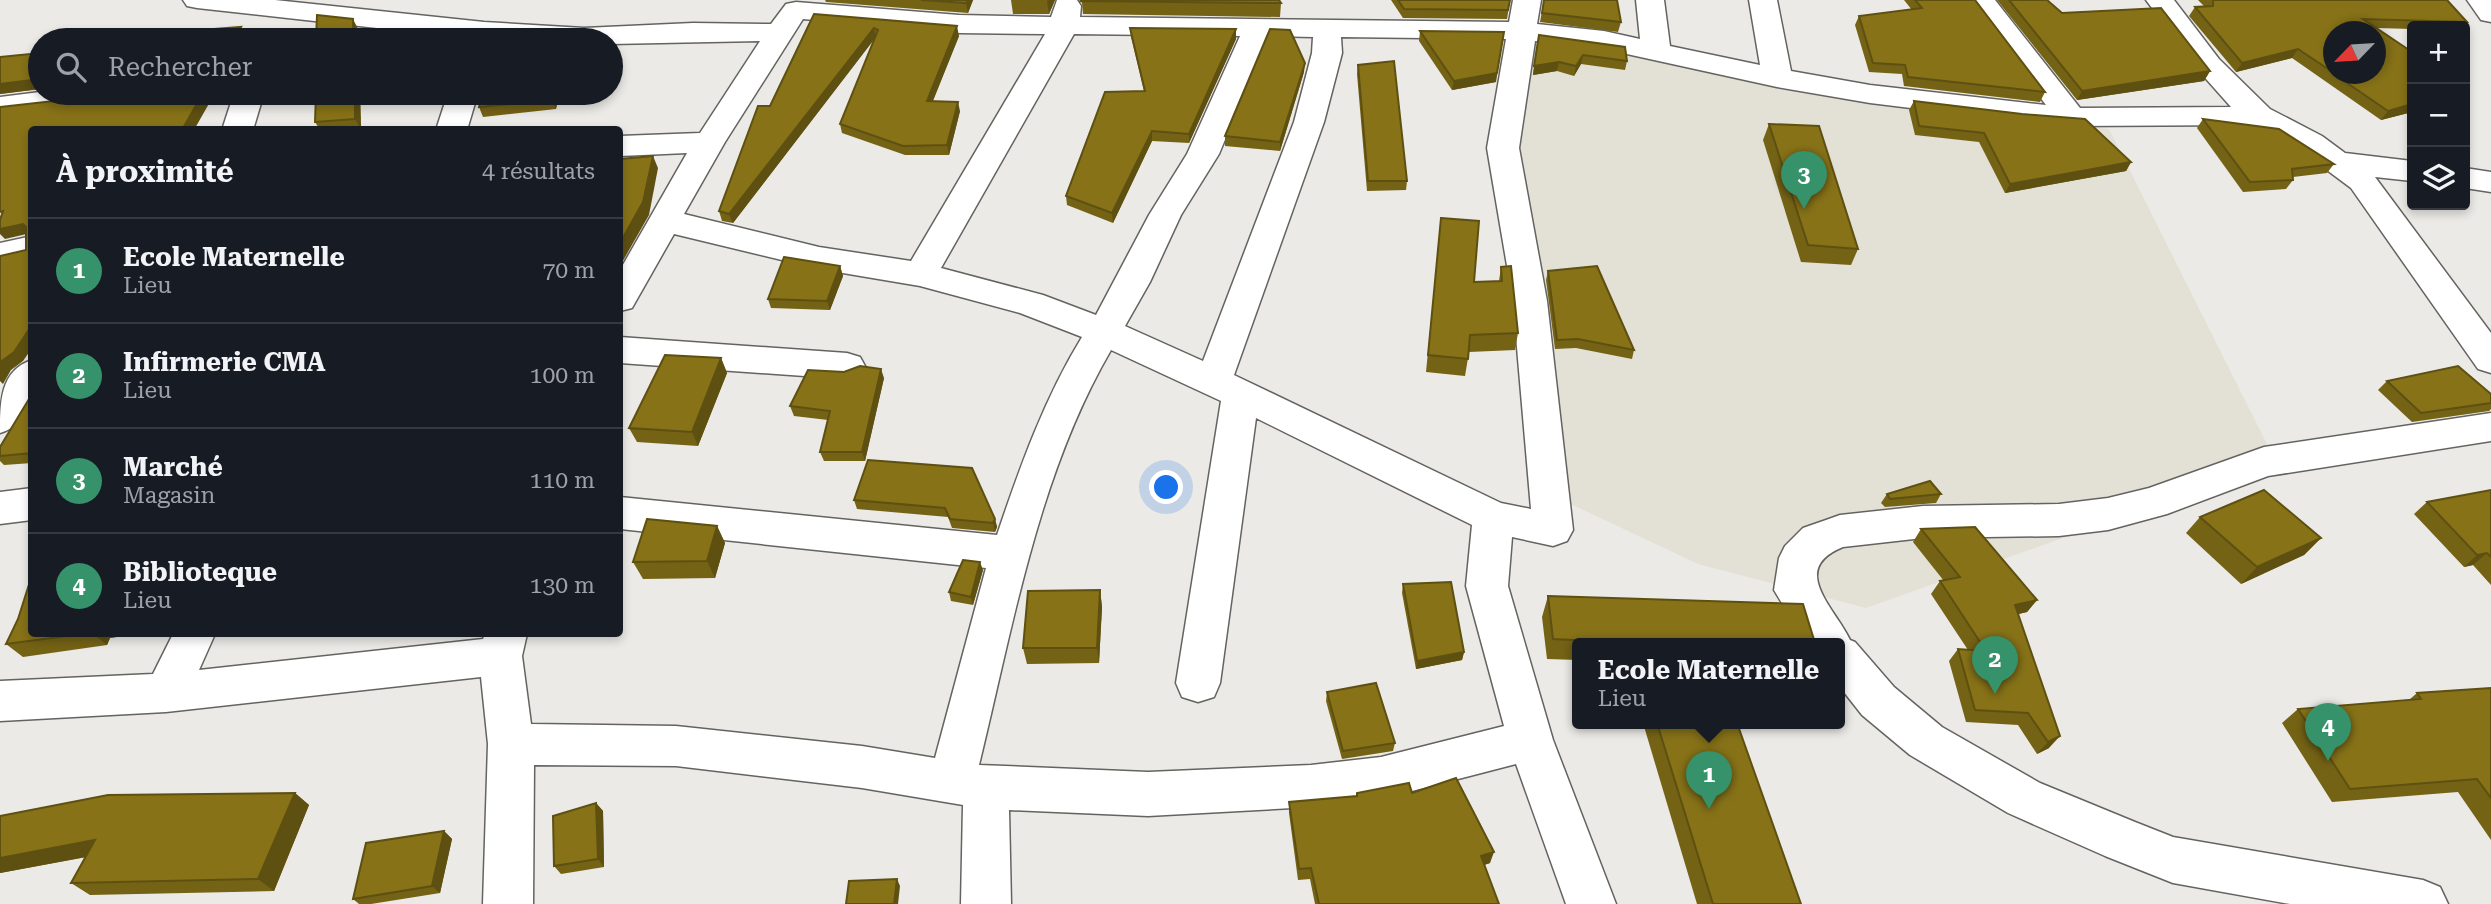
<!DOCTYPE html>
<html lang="fr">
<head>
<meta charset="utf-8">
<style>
  :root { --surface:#171b24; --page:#242831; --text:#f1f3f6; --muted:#9ea1a6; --line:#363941; --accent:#35926a }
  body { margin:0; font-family:"Roboto Serif",serif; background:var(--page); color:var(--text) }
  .controls { position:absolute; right:21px; top:21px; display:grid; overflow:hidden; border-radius:7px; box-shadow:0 4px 10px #0003 }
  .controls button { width:63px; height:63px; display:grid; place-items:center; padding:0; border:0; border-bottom:2px solid var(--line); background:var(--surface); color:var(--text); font:35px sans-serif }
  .compass { position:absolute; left:2323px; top:21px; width:63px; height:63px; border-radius:50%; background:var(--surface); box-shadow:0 4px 10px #0003; rotate:245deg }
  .you { position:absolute; left:1167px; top:488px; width:24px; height:24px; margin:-18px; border:5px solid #fff; border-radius:50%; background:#1a73e8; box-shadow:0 0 0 10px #1a73e833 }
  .badge { display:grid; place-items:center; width:46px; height:46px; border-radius:50%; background:var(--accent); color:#fff; font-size:23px; font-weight:700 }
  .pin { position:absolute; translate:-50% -58px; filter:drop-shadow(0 2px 4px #0008) }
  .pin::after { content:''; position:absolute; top:37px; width:24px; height:21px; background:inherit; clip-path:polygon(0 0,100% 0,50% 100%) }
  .popup { position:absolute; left:1572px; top:638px; width:273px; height:91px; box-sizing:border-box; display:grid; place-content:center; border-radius:7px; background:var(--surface); filter:drop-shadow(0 2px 5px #0005); font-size:23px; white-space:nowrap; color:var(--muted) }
  .popup b { font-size:26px; color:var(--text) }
  .popup::after { content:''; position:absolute; left:50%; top:100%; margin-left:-14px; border:14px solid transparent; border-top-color:var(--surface) }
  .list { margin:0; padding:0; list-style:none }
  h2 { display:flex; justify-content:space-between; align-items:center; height:91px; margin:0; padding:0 28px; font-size:30px }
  h2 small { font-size:23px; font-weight:400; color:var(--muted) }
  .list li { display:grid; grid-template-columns:46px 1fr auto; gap:21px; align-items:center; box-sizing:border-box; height:105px; padding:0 28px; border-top:2px solid var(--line) }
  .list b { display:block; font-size:26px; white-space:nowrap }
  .list p { margin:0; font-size:23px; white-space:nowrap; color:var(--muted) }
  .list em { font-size:23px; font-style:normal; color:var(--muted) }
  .icon { flex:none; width:38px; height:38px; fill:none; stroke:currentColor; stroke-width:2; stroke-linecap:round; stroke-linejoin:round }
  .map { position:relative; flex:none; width:2491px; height:904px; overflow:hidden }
  .search { position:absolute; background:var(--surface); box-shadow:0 4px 10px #0003; left:28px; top:28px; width:595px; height:77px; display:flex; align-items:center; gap:18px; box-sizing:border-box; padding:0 24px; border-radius:38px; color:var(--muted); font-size:26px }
  .panel { position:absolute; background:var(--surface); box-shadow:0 4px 10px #0003; left:28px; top:126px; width:595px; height:511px; border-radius:7px }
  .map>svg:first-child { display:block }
</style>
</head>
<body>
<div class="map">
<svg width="2491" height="904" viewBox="0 0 2491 904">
  <rect width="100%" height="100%" fill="#ebeae6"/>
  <polygon fill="#e3e0d5" points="1531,38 1617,46 1864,98 2109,129 2276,462 2165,511 2063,538 1866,608 1698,564 1558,498 1531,285 1516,120"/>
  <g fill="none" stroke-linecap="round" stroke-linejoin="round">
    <g stroke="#646360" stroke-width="3">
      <g id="street">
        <path d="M183 0H275L484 22 584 28 693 23 771 24 786 4 796 2 959 15 1051 17 1057 0H1077L1081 6 1080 17 1509 22 1513 0H1541L1537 24 1604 31 1640 39 1636 0H1664L1670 46 1760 65 1749 0H1777L1791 71 1870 85 2046 105 1966 0H1995L2080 108 2231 107 2199 71 2146 0H2174L2219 59 2270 109 2322 136 2345 153 2412 161V181L2375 177 2491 333V373L2478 369 2351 188 2300 150 2253 125 2071 126 2017 121 1870 103 1777 87 1604 49 1535 41 1519 148 1547 301 1573 530 1567 541 1553 546 1512 537 1508 586 1553 740 1616 904H1566L1516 764 1381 799 1311 807 1148 816 1009 810 1011 904H961L963 805 862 788 676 766 534 765 533 904H483L488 744 481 677 166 712 0 721V681L153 674 173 634H215L199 670 483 639 485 634H527L522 656 531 724 676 726 862 746 935 758 986 568 620 529V497L997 535C1020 467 1044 399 1082 337L1020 313 920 286 819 269 674 234 632 308 620 311V270L687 153 620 156V136L700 133 760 41 611 44V40H484L197 8 187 6ZM803 19 959 33 1045 34 911 261 819 247 684 214 725 142ZM1074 34 1240 36 1187 154 1149 215 1096 315 1043 295 941 268ZM1268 36 1313 37 1312 53 1294 122 1203 361 1125 326 1150 282 1181 215 1219 154ZM1341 37 1506 39 1487 148 1513 301 1531 509 1501 503 1234 375 1324 122 1342 53ZM1111 350 1221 401 1176 683 1182 697 1198 702 1214 697 1220 683 1256 418 1472 525 1466 586 1504 726 1381 757 1311 765 1148 772 979 765C1013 626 1038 475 1111 350Z"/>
        <polygon points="2467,0 2491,0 2491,22 2481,20"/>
        <polygon points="40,92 40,93 130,93 126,99 115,102 0,115 0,97"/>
        <polygon points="234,93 264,93 253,130 222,130"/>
        <polygon points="448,93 478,93 467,130 436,130"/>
        <polygon points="2465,168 2491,172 2491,192 2465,188"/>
        <polygon points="32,236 32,258 0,265 0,243"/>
        <polygon points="620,337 847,353 860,357 865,366 860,375 847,379 620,363"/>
        <path d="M32 360C32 390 35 422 0 433 0 403 0 370 32 360Z"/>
        <path d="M2491 413V441L2268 476 2167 514 2108 530 2059 536 1923 538 1843 547C1788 569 1835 608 1850 640L1855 642 1894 687 1942 727 2040 783 2135 822 2173 837 2423 880 2440 887 2448 904H2290L2173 883 2105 856 2008 813 1910 755 1862 715 1840 687V643H1806L1774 590 1779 558 1785 546 1803 528 1826 520 1840 515 1923 506 2059 504 2108 498 2149 488 2264 447Z"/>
        <polygon points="32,488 32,520 0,524 0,492"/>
      </g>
    </g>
    <use href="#street" fill="#fff" fill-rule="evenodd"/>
  </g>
  <g fill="#746215">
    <polygon points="825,0 973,0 968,13 826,2"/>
    <polygon points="1011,0 1055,0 1049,14 1013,14"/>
    <polygon points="1079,0 1279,0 1281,3 1280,17 1083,14 1082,3"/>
    <polygon points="1391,0 1510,0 1507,19 1403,18"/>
    <polygon points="1544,0 1621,22 1618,32 1540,22"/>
    <polygon points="1904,0 1975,0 2045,92 2040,102 1904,86 1902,74 1869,72 1855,25 1859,16 1912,10"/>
    <polygon points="1997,0 2047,0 2062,13 2210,71 2204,81 2077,100"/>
    <polygon points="2198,0 2447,0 2467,22 2464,26 2412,26 2412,29 2377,28 2412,112 2381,120 2292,58 2236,72 2189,16 2195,7 2204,6"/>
    <polygon points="814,14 959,36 933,101 960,111 949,155 905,155 842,133 840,124 874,39 733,223 722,221 719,211"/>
    <polygon points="1130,28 1236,39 1189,143 1152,141 1113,223 1067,205 1066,196 1144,91 1131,37"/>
    <polygon points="1420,31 1496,82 1452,90 1419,41"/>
    <polygon points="1539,35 1627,61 1625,70 1581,64 1574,76 1557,71 1533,75"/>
    <polygon points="40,53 40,89 0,94 0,57"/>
    <polygon points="1358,65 1407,181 1406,190 1367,191 1357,74"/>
    <polygon points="1304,72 1280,151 1225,146 1225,136"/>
    <polygon points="360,93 361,129 320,130 315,122"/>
    <polygon points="483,93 563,93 559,94 556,109 483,117 479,107"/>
    <polygon points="1914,101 2131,162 2126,171 2005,193 1979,142 1915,135 1909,110"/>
    <polygon points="2203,119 2334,164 2327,173 2293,177 2293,180 2286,189 2243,192 2197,128"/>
    <polygon points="1769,124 1858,249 1851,265 1801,262 1763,140"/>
    <polygon points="1441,218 1474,282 1499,281 1501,267 1518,333 1515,350 1469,352 1465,376 1426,372"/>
    <polygon points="840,266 843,276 830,310 771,308 768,299"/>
    <polygon points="1548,271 1634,350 1632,359 1576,348 1555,349 1546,280"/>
    <polygon points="721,358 727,373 698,446 637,442 629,428"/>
    <polygon points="884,378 865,461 824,461 820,452 828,420 794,416 790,406"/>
    <polygon points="2387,381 2491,403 2491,409 2489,411 2412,422 2378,390"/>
    <polygon points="32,394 32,463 4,465 0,461 0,447"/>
    <polygon points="868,460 995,519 997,527 995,532 952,528 948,517 857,509 854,500"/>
    <polygon points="2491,490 2491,585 2473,565 2464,567 2414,514 2427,502"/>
    <polygon points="1887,494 1941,494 1936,503 1885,507 1881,503"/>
    <polygon points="2200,517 2321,538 2304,555 2241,584 2186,533"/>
    <polygon points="717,526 725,543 715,578 643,579 633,562"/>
    <polygon points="1921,529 2037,600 2027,612 2018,614 2049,748 2037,754 2018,725 1966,722 1949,661 1958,649 1968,650 1931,594 1940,581 1944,581 1913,542"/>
    <polygon points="983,570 973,605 951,601 949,592"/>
    <polygon points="1403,584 1464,652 1462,660 1416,669 1402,593"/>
    <polygon points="1100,590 1102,607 1099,663 1027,664 1023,648"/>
    <polygon points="1548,596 1815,643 1578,643 1578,660 1547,659 1542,617"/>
    <polygon points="32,634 136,634 110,638 107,645 23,657 6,644"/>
    <polygon points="2491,688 2491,840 2458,792 2332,802 2282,723 2298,709 2409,700 2417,693"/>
    <polygon points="1327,692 1395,743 1393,751 1342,759 1326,701"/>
    <polygon points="1643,723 1737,723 1801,904 1697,904"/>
    <polygon points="295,793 309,805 274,891 90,895 71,883 86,857 0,873 0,816"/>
    <polygon points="1357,793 1412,793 1490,863 1484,865 1499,904 1315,904 1310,879 1298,880 1289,813 1289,802 1356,796"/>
    <polygon points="596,803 603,811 604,867 561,874 554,866"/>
    <polygon points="444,831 452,839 440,893 371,904 359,904 353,899"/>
  </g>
  <g fill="#5e5011">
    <polygon points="968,0 973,0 968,13 966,3"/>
    <polygon points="1048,0 1055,0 1049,14 1047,1"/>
    <polygon points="353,19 358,29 358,40 353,40"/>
    <polygon points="957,26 959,36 929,110 927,101"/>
    <polygon points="241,27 247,36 244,40 233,40"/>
    <polygon points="874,28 876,37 733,223 729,214"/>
    <polygon points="1236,29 1236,39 1189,143 1189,134"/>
    <polygon points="1504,32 1496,82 1452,90 1454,81"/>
    <polygon points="2298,49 2292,58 2236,72 2242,63"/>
    <polygon points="1583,55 1581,64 1574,76 1576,66"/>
    <polygon points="1559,62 1557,71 1533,75 1534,66"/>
    <polygon points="1305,63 1304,72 1280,151 1280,142"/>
    <polygon points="2210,71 2204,81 2077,100 2082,91"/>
    <polygon points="32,80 40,89 0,94 0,84"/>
    <polygon points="203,93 215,93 194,130 182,130"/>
    <polygon points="355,93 360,93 361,129 355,119"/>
    <polygon points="553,93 563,93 559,94 556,109 551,100"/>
    <polygon points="958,102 960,111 949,155 947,145"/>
    <polygon points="2412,104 2412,112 2381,120 2388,111"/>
    <polygon points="1152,131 1152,141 1113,223 1112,213"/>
    <polygon points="653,156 658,168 649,215 620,266 620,243"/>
    <polygon points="2131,162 2126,171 2005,193 2010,184"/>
    <polygon points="23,224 31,233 5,239 0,234 0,229"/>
    <polygon points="840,266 843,276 830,310 827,301"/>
    <polygon points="32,325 32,348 23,361 11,370 3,384 0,381 0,364"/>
    <polygon points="721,358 727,373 698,446 692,432"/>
    <polygon points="881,369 884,378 865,461 862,452"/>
    <polygon points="995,519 997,527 995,532 993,523"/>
    <polygon points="717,526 725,543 715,578 707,561"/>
    <polygon points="2321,538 2304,555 2241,584 2257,567"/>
    <polygon points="2487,553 2473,565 2464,567 2477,555"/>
    <polygon points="980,562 983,570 973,605 971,597"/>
    <polygon points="1100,590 1102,607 1099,663 1097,648"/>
    <polygon points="2037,600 2027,612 2006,617 2015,605"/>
    <polygon points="93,634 136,634 110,638 107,645"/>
    <polygon points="1464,652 1462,660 1416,669 1417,661"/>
    <polygon points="2060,736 2049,748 2037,754 2048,742"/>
    <polygon points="295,793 309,805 274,891 258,879"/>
    <polygon points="596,803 603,811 604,867 598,859"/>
    <polygon points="444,831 452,839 440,893 432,886"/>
    <polygon points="95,840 113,852 0,873 0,858"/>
    <polygon points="1494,852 1490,863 1478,867 1481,856"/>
    <polygon points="897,879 900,886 898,904 894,904"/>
  </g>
  <g fill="#877218" stroke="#5e5011" stroke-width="2">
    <polygon points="921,0 968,0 966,3"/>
    <polygon points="1082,0 1279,0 1281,3 1081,1"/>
    <polygon points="1398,0 1510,0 1508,10 1404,9"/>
    <polygon points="1544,0 1617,0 1621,22 1542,13"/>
    <polygon points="1915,0 1975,0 2045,92 1908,77 1905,65 1873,63 1859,16 1922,8"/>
    <polygon points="2009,0 2047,0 2062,13 2161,8 2210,71 2082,91"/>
    <polygon points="2213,0 2447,0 2467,22 2363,19 2412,52 2412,104 2388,111 2334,74 2376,74 2376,32 2334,32 2334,73 2298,49 2242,63 2195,7 2213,6"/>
    <polygon points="814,14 957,26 927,101 958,102 947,145 903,146 840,124 878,30 874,28 729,214 719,211 758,106 770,106"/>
    <polygon points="317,15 353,19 353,40 316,40"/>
    <polygon points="241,27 233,40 84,40 85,39"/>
    <polygon points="1130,28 1236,29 1189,134 1152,131 1112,213 1066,196 1105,92 1145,91"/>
    <polygon points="1270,29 1290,30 1305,63 1280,142 1225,136"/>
    <polygon points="1420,31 1504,32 1497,73 1454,81"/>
    <polygon points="500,33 567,33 569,40 498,40"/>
    <polygon points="1539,35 1625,47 1627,61 1583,55 1576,66 1559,62 1534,66"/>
    <polygon points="40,53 40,80 32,80 0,84 0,57"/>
    <polygon points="1394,61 1407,181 1368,181 1358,65"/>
    <polygon points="116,93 203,93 182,130 32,130 32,325 14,352 2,361 0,364 0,256 26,250 26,227 23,224 0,229 0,220 3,211 0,212 0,107 108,95"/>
    <polygon points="316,93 355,93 355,119 315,122"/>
    <polygon points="483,93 553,93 551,100 479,107"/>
    <polygon points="1914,101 2022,114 2085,119 2131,162 2010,184 1984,133 1919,126"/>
    <polygon points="2203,119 2279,129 2334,164 2292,169 2293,180 2250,182"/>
    <polygon points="1769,124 1819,126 1858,249 1808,245"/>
    <polygon points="653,156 643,202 620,243 620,159"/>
    <polygon points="1441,218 1479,221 1474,282 1502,281 1501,267 1511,266 1518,333 1470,335 1468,359 1428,355"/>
    <polygon points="784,257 840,266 827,301 768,299"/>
    <polygon points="1597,266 1634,350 1578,339 1557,340 1548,271"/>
    <polygon points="665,355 721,358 692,432 629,428"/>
    <polygon points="860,366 881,369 862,452 820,452 830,411 790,406 808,370 844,372"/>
    <polygon points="2458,366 2491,394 2491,403 2421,413 2387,381"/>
    <polygon points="32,394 32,453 0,456 0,447"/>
    <polygon points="868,460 972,468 995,519 993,523 950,519 945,508 854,500"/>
    <polygon points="1930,481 1941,494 1890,499 1887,494"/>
    <polygon points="2264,490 2321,538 2257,567 2200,517"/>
    <polygon points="2491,490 2491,557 2487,553 2477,555 2427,502"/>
    <polygon points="647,519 717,526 707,561 633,562"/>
    <polygon points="1975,527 2037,600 2015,605 2060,736 2048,742 2028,713 1975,710 1958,649 1986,651 1940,581 1960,577 1921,529"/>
    <polygon points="963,560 980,562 971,597 949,592"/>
    <polygon points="32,575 32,634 82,634 6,644 18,619"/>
    <polygon points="1451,582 1464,652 1417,661 1403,584"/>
    <polygon points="1100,590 1097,648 1023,648 1028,591"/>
    <polygon points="1548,596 1803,604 1815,643 1633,643 1553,639"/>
    <polygon points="1376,683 1395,743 1343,751 1327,692"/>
    <polygon points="2491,688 2491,798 2477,779 2350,789 2298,709 2421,699 2417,693"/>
    <polygon points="1657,723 1737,723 1801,904 1713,904"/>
    <polygon points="1456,778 1494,852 1481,856 1499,904 1319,904 1311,868 1299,869 1289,802 1357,796 1357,793 1409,783 1412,793"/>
    <polygon points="295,793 258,879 71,883 95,840 0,858 0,816 108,795"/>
    <polygon points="596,803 598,859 554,866 553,816"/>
    <polygon points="444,831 432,886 353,899 366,843"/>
    <polygon points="897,879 894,904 846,904 849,881"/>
  </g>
</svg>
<div class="controls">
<button>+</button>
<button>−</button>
<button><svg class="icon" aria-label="layers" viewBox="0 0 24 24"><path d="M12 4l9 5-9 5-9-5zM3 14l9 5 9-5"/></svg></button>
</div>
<svg class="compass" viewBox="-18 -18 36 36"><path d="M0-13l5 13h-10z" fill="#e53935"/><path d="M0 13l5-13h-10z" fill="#9ea1a6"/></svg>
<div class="you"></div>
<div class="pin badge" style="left:1709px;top:809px">1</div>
<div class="popup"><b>Ecole Maternelle</b>Lieu</div>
<div class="pin badge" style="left:1995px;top:694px">2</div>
<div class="pin badge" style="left:1804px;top:209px">3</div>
<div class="pin badge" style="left:2328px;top:761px">4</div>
<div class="search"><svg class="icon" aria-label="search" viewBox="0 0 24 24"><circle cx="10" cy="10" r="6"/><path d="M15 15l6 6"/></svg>Rechercher</div>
<section class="panel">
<h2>À proximité<small>4 résultats</small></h2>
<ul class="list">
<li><span class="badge">1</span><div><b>Ecole Maternelle</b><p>Lieu</p></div><em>70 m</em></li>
<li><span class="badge">2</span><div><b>Infirmerie CMA</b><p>Lieu</p></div><em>100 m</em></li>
<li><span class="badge">3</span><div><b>Marché</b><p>Magasin</p></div><em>110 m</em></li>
<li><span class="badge">4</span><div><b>Biblioteque</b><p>Lieu</p></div><em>130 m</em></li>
</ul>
</section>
</div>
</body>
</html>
